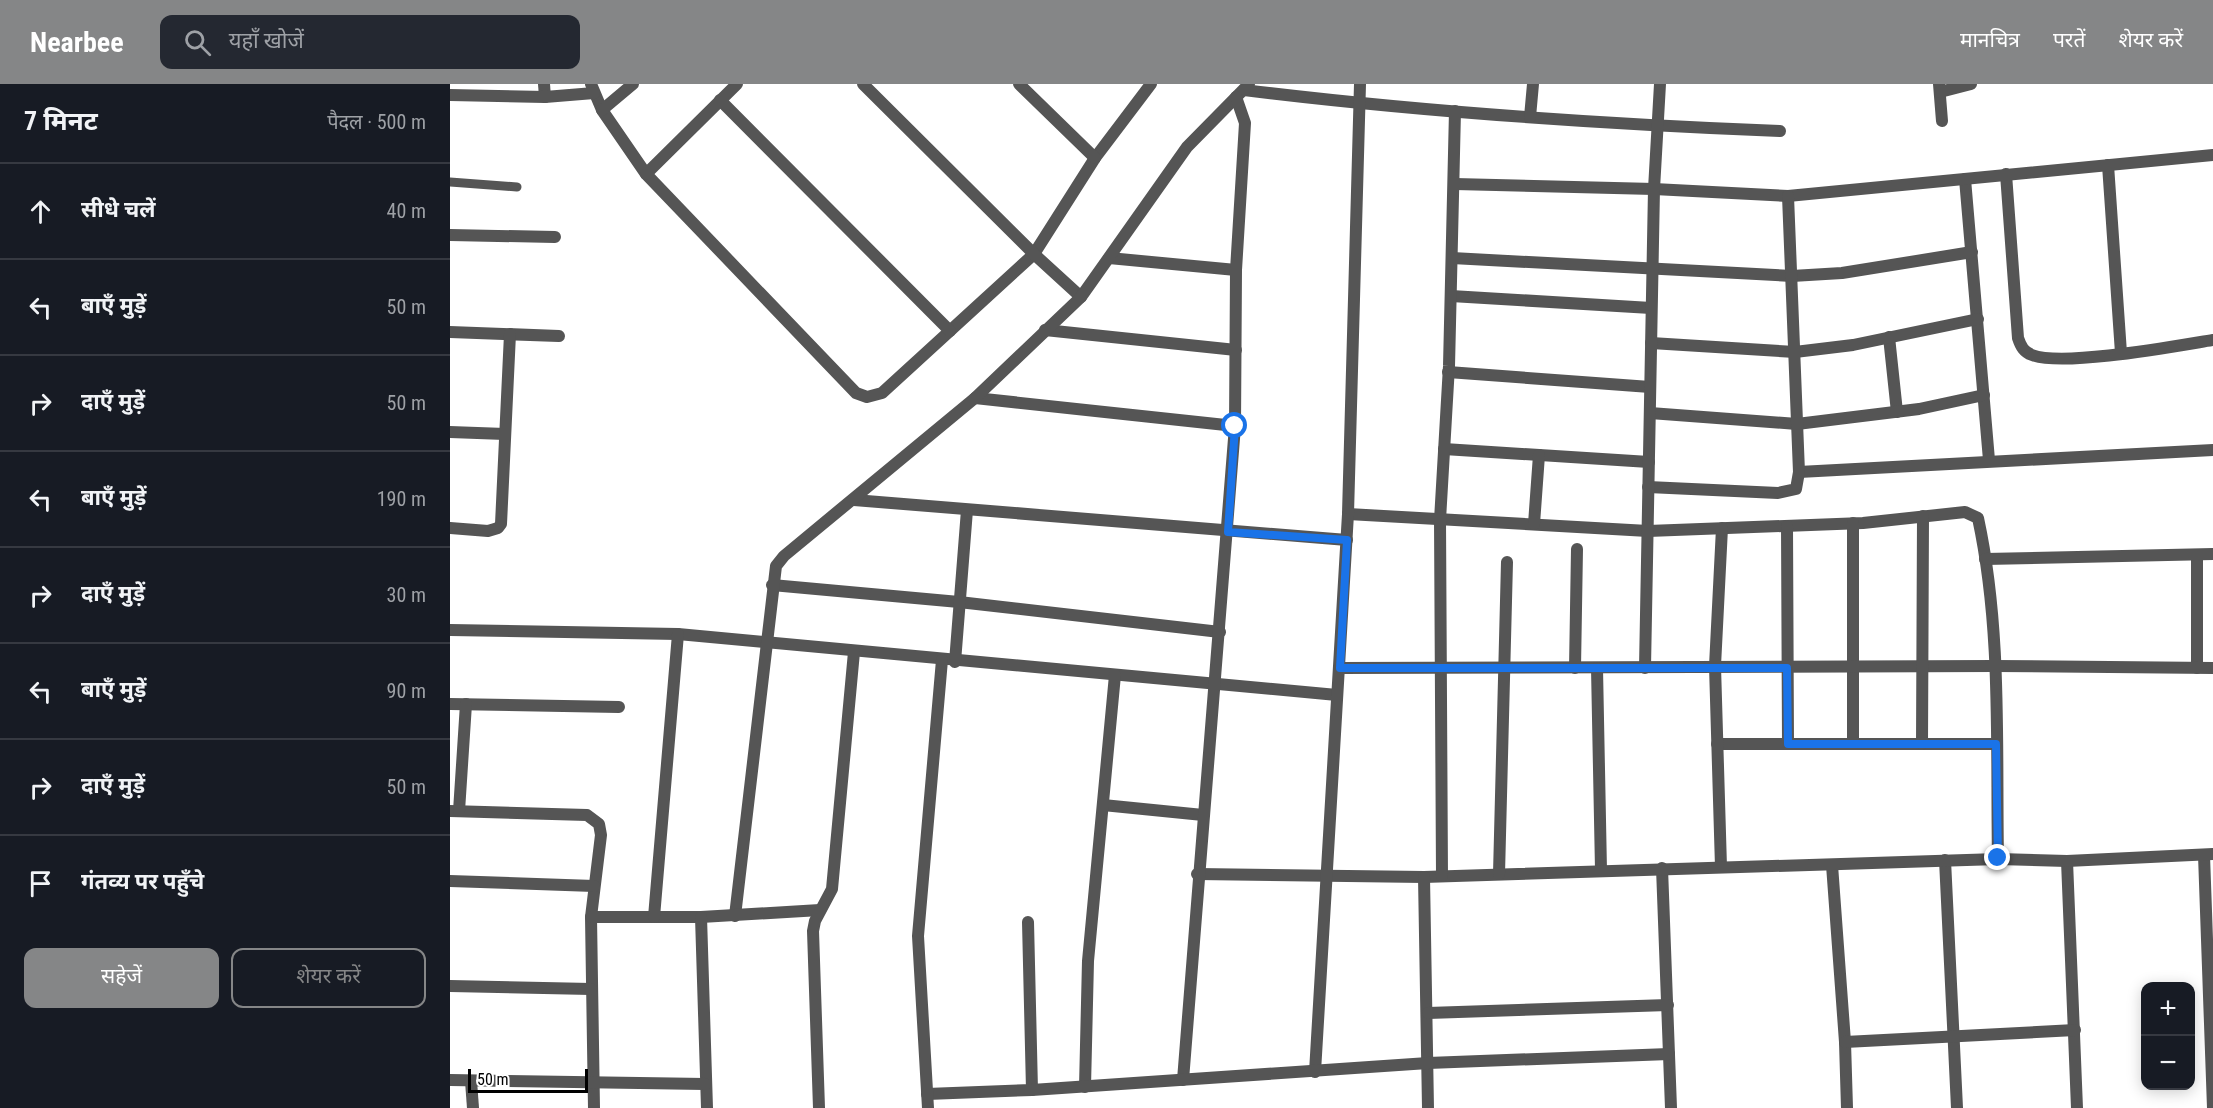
<!DOCTYPE html>
<html lang="hi">
<head>
<meta charset="utf-8">
<style>
  :root { --surface:#171b24; --page:#242831; --text:#f1f3f6; --muted:#9ea1a6; --line:#363941; --accent:#858687 }
  body { margin:0; font-family:"Roboto Condensed","Noto Sans Devanagari",sans-serif; background:var(--page); color:var(--text) }
  .controls { position:absolute; right:18px; bottom:18px; display:grid; overflow:hidden; border-radius:12px; box-shadow:0 3px 15px #0003 }
  .controls button { width:54px; height:54px; display:grid; place-items:center; padding:0; border:0; border-bottom:2px solid var(--line); background:var(--surface); color:var(--text); font:30px sans-serif }
  .scale { position:absolute; left:18px; bottom:15px; width:120px; box-sizing:border-box; padding-left:6px; border:3px solid #000; border-top:0; font-size:16px; line-height:21px; white-space:nowrap; color:#000; -webkit-text-stroke:4px #fff; paint-order:stroke }
  .stop { position:absolute; width:18px; height:18px; margin:-14px; border:4px solid #1a73e8; border-radius:50%; background:#fff }
  .stop.end { background:#1a73e8; border-color:#fff; box-shadow:0 2px 6px #0008 }
  .list { margin:0; padding:0; list-style:none }
  h2 { display:flex; justify-content:space-between; align-items:center; height:78px; margin:0; padding:0 24px; font-size:26px }
  h2 small { font-size:20px; font-weight:400; color:var(--muted) }
  .list li { display:grid; grid-template-columns:39px 1fr auto; gap:18px; align-items:center; box-sizing:border-box; height:96px; padding:0 24px; border-top:2px solid var(--line) }
  .list b { display:block; font-size:22px; white-space:nowrap }
  .list em { font-size:20px; font-style:normal; color:var(--muted) }
  .actions { display:flex; gap:12px; padding:18px 24px }
  .actions a { flex:1; padding:14px 0; border:2px solid var(--accent); border-radius:12px; text-align:center; font-size:21px; color:var(--accent) }
  .actions .main { background:var(--accent); color:#fff }
  .icon { flex:none; width:33px; height:33px; fill:none; stroke:currentColor; stroke-width:2; stroke-linecap:round; stroke-linejoin:round }
  .map { position:relative; flex:none; width:1763px; height:1024px; overflow:hidden }
  header { display:flex; align-items:center; gap:36px; box-sizing:border-box; height:84px; padding:0 30px; background:var(--accent); color:#fff }
  header strong { font-size:28px }
  nav { display:flex; gap:33px; margin-inline-start:auto; font-size:21px }
  .search { width:420px; height:54px; background:var(--page); display:flex; align-items:center; gap:15px; box-sizing:border-box; padding:0 21px; border-radius:12px; color:var(--muted); font-size:22px }
  main { display:flex }
  aside { flex:1; background:var(--surface) }
  .map>svg:first-child { display:block }
</style>
</head>
<body>
<header>
<strong>Nearbee</strong>
<div class="search"><svg class="icon" aria-label="search" viewBox="0 0 24 24"><circle cx="10" cy="10" r="6"/><path d="M15 15l6 6"/></svg>यहाँ खोजें</div>
<nav><a>मानचित्र</a><a>परतें</a><a>शेयर करें</a></nav>
</header>
<main>
<aside>
<h2>7 मिनट<small>पैदल · 500 m</small></h2>
<ul class="list">
<li><svg class="icon" aria-label="ahead" viewBox="0 0 24 24"><path d="M12 20V5M6 11l6-6 6 6"/></svg><div><b>सीधे चलें</b></div><em>40 m</em></li>
<li><svg class="icon" aria-label="left" viewBox="0 0 24 24"><path d="M17 20v-9H6M10 6l-5 5 5 5"/></svg><div><b>बाएँ मुड़ें</b></div><em>50 m</em></li>
<li><svg class="icon" aria-label="right" viewBox="0 0 24 24"><path d="M7 20v-9h11M14 6l5 5-5 5"/></svg><div><b>दाएँ मुड़ें</b></div><em>50 m</em></li>
<li><svg class="icon" aria-label="left" viewBox="0 0 24 24"><path d="M17 20v-9H6M10 6l-5 5 5 5"/></svg><div><b>बाएँ मुड़ें</b></div><em>190 m</em></li>
<li><svg class="icon" aria-label="right" viewBox="0 0 24 24"><path d="M7 20v-9h11M14 6l5 5-5 5"/></svg><div><b>दाएँ मुड़ें</b></div><em>30 m</em></li>
<li><svg class="icon" aria-label="left" viewBox="0 0 24 24"><path d="M17 20v-9H6M10 6l-5 5 5 5"/></svg><div><b>बाएँ मुड़ें</b></div><em>90 m</em></li>
<li><svg class="icon" aria-label="right" viewBox="0 0 24 24"><path d="M7 20v-9h11M14 6l5 5-5 5"/></svg><div><b>दाएँ मुड़ें</b></div><em>50 m</em></li>
<li><svg class="icon" aria-label="arrive" viewBox="0 0 24 24"><path d="M6 21V4h12l-3 4 3 4H6"/></svg><div><b>गंतव्य पर पहुँचे</b></div></li>
</ul>
<div class="actions"><a class="main">सहेजें</a><a>शेयर करें</a></div>
</aside>
<div class="map">
<svg width="1763" height="1024" viewBox="0 0 1763 1024">
  <rect width="100%" height="100%" fill="#fff"/>
  <g fill="none" stroke-linecap="round" stroke-linejoin="round">
    <polyline stroke="#555" stroke-width="9" points="0,98 67,103"/>
    <g stroke="#555" stroke-width="12">
      <polyline points="94,0 95,13"/>
      <polyline points="141,0 152,26 196,90 406,309 417,313 432,309 584,170 645,74 701,0"/>
      <polyline points="413,0 584,170 631,213"/>
      <polyline points="569,0 645,74"/>
      <polyline points="1489,0 1492,37"/>
      <path d="M794 6C972 28 1151 40 1330 47"/>
      <polyline points="1490,8 1521,0"/>
      <polyline points="0,11 95,13 144,9"/>
      <polyline points="270,16 500,247"/>
      <polyline points="152,26 183,0"/>
      <polyline points="1080,33 1083,0"/>
      <polyline points="1658,81 1671,269"/>
      <polyline points="196,90 287,0"/>
      <path d="M1556 90 1568 254C1571 263 1574 268 1582 271 1613 283 1726 262 1763 256"/>
      <polyline points="1515,95 1539,376"/>
      <polyline points="1005,100 1204,105 1338,112 1763,71"/>
      <polyline points="0,151 105,153"/>
      <polyline points="659,174 786,186"/>
      <polyline points="1002,174 1342,192 1392,189 1522,168"/>
      <polyline points="1001,212 1201,224"/>
      <polyline points="595,246 786,266"/>
      <polyline points="0,248 109,252"/>
      <polyline points="1439,253 1447,328"/>
      <polyline points="1201,259 1345,268 1403,261 1528,235"/>
      <polyline points="998,288 1200,303"/>
      <polyline points="525,314 785,342"/>
      <polyline points="1200,329 1347,340 1469,325 1534,311"/>
      <polyline points="0,348 55,350"/>
      <polyline points="994,365 1199,378"/>
      <polyline points="1349,388 1763,366"/>
      <polyline points="1198,403 1328,409 1346,405 1349,388 1338,112"/>
      <polyline points="404,416 897,456"/>
      <path d="M898 430 1198 447 1413 439 1515 428 1528 434C1552 545 1546 662 1548 775"/>
      <polyline points="1403,439 1403,660"/>
      <polyline points="1084,440 1089,371"/>
      <polyline points="1337,442 1338,660"/>
      <polyline points="0,444 38,447 48,444 51,440 60,250"/>
      <polyline points="1747,471 1747,584"/>
      <polyline points="1535,475 1763,470"/>
      <polyline points="322,501 509,518 770,548"/>
      <polyline points="0,546 228,550 887,611"/>
      <polyline points="505,578 517,426"/>
      <polyline points="890,584 1545,582 1763,584"/>
      <polyline points="1125,584 1127,465"/>
      <polyline points="1147,584 1151,786"/>
      <polyline points="1195,584 1204,105 1210,0"/>
      <polyline points="0,620 169,623"/>
      <polyline points="1267,660 1546,660"/>
      <polyline points="1472,660 1473,432"/>
      <polyline points="653,721 753,731"/>
      <polyline points="0,727 137,731 149,740 151,751 141,833 144,1024"/>
      <polyline points="9,727 16,620"/>
      <polyline points="1754,771 1763,1024"/>
      <polyline points="1495,776 1507,1024"/>
      <polyline points="1617,777 1627,1024"/>
      <polyline points="1382,781 1395,958 1397,1024"/>
      <polyline points="1271,783 1265,582 1272,444"/>
      <polyline points="1212,784 1221,1024"/>
      <polyline points="747,790 974,793 1548,775 1617,777 1763,770"/>
      <polyline points="1049,790 1057,478"/>
      <polyline points="992,792 990,436 999,282 1005,27"/>
      <polyline points="974,793 978,1024"/>
      <polyline points="0,797 144,802"/>
      <polyline points="285,832 326,482 334,472 525,314 631,213 737,63 799,0"/>
      <polyline points="141,833 251,833 370,826"/>
      <polyline points="204,833 228,550"/>
      <polyline points="251,833 257,1024"/>
      <polyline points="578,838 582,1006"/>
      <polyline points="0,902 141,905"/>
      <polyline points="978,929 1218,921"/>
      <polyline points="1395,958 1625,946"/>
      <polyline points="865,988 898,430 910,0"/>
      <polyline points="0,996 255,1000"/>
      <polyline points="733,996 785,342 786,186 795,39 786,13"/>
      <polyline points="21,997 23,1024"/>
      <polyline points="635,1003 638,877 665,591"/>
      <polyline points="477,1010 582,1006 978,979 1219,970"/>
      <polyline points="369,1024 363,847 365,837 382,805 404,568"/>
      <polyline points="478,1024 468,852 492,576"/>
    </g>
  </g>
  <g fill="none" stroke-linecap="round" stroke-linejoin="round">
    <polyline stroke="#1a73e8" stroke-width="8" points="785,342 778,448 897,456 890,584 1337,584 1338,660 1546,660 1548,774"/>
  </g>
</svg>
<div class="controls">
<button>+</button>
<button>−</button>
</div>
<div class="scale">50 m</div>
<div class="stop" style="left:785px;top:342px"></div>
<div class="stop end" style="left:1548px;top:774px"></div>
</div>
</main>
</body>
</html>
